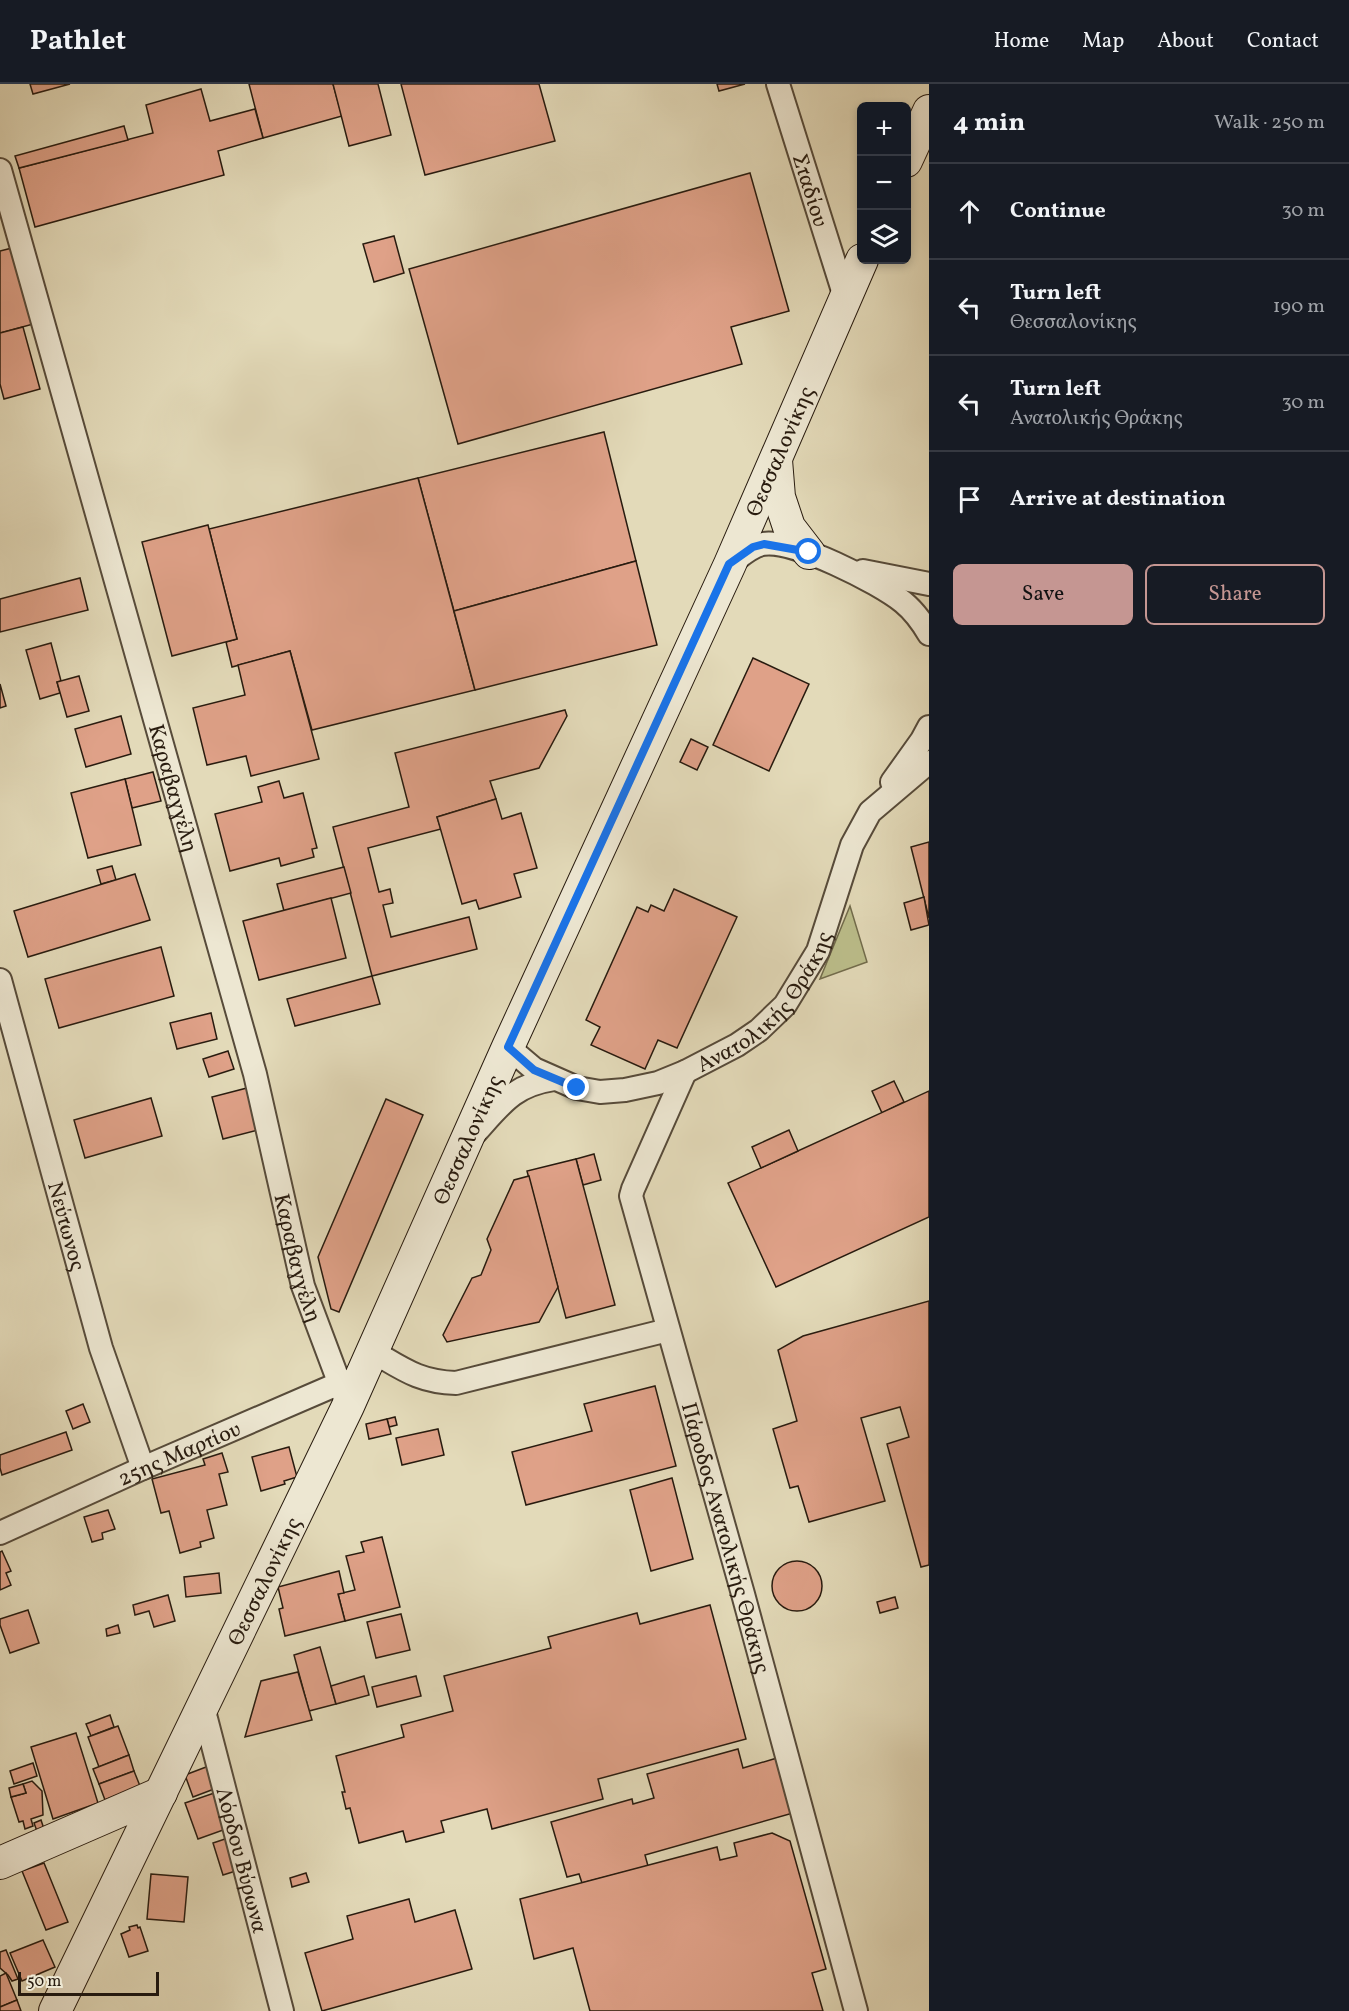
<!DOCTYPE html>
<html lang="en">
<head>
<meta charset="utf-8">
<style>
  :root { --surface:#171b24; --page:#20242c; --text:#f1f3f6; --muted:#9ea1a6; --line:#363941; --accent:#c59692 }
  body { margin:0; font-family:Vollkorn,serif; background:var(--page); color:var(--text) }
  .controls { position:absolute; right:18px; top:18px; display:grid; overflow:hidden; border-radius:9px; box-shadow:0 3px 9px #0003 }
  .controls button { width:54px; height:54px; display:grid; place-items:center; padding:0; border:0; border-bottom:2px solid var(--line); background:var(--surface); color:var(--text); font:30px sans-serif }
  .scale { position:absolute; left:18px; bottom:15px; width:141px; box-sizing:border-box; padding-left:6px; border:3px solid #281b0f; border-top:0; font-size:16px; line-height:21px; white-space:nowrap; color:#281b0f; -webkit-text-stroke:4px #ede7d2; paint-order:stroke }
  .stop { position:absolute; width:18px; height:18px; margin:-14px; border:4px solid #1a73e8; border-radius:50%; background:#fff }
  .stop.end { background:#1a73e8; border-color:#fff; box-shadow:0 2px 6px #0008 }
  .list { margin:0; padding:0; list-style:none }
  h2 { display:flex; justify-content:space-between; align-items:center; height:78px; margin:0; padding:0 24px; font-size:26px }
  h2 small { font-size:20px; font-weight:400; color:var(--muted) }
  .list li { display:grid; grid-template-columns:39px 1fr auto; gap:18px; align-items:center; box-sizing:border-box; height:96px; padding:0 24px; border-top:2px solid var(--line) }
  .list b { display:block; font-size:22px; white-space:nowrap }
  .list p { margin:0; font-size:20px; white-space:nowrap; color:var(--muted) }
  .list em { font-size:20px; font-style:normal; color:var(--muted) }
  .actions { display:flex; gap:12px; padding:18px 24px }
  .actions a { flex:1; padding:14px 0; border:2px solid var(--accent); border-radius:9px; text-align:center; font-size:21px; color:var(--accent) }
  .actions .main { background:var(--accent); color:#111 }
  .icon { flex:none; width:33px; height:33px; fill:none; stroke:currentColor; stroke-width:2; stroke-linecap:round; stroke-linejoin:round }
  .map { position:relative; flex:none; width:929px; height:1927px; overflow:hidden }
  header { display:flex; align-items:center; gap:36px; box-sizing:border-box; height:84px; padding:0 30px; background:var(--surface); border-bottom:2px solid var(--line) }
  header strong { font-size:28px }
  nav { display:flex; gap:33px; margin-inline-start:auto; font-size:21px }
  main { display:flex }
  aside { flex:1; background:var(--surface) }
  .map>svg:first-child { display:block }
</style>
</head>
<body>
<header>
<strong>Pathlet</strong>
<nav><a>Home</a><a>Map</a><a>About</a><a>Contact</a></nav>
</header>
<main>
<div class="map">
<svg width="929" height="1927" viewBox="0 0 929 1927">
  <rect width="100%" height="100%" fill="#e3dab9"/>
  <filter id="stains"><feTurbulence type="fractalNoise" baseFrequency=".00333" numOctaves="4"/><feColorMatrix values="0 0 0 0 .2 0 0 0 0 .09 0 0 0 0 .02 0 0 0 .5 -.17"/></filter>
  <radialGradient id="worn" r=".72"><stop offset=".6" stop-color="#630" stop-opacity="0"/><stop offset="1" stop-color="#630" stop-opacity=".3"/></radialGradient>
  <polygon fill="#bbbd8a" stroke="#726c4c" stroke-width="1.5" points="850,822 867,878 820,895"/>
  <g fill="#dfa188" stroke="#281b0f" stroke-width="1.5">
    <polygon points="30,0 70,0 33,10"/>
    <polygon points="249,0 333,0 342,32 263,54"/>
    <polygon points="333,0 378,0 391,51 349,62"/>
    <polygon points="401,0 539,0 555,57 425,91"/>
    <polygon points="717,0 745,0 719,7"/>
    <polygon points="201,5 210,37 255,25 263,54 218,67 224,91 35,143 19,84 153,49 146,21"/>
    <polygon points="124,42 128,56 19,84 15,72"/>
    <polygon points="750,89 789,227 731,243 742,280 458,360 409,185"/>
    <polygon points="394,152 404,189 374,198 363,160"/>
    <polygon points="16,163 37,239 0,249 0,167"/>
    <polygon points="23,243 40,305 4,315 0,300 0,249"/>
    <polygon points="604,348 636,477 454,527 418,394"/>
    <polygon points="418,394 475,606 312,646 290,567 232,583 226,558 237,555 209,445"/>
    <polygon points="208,441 237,555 172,572 142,458"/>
    <polygon points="636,477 657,561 475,606 454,527"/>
    <polygon points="80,494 88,526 0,548 0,515"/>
    <polygon points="51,559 61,597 57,598 60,609 40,615 26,566"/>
    <polygon points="290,567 319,675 251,692 246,672 207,681 193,624 245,611 238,581"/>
    <polygon points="753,574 809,600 769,687 713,661"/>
    <polygon points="79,592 89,627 67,633 57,598"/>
    <polygon points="0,600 6,622 0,624"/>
    <polygon points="565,626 567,632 539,684 490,697 496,715 437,733 441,745 368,764 379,808 390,805 393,819 383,821 391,853 469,833 477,865 372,892 333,743 409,723 395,669"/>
    <polygon points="121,632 131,670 86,683 75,645"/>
    <polygon points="691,655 708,663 697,686 680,678"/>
    <polygon points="153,688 161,717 132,724 125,695"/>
    <polygon points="125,695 141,761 88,774 71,709"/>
    <polygon points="279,697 284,714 303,709 317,764 312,765 314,773 281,782 279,774 230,787 215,730 262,718 258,703"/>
    <polygon points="496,715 502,735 521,729 537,784 514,790 521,813 479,825 476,816 462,820 437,733"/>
    <polygon points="929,758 929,834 911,763"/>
    <polygon points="112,782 116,796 101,800 97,786"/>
    <polygon points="344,783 351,809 284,827 277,800"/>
    <polygon points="135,790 150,836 28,873 14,827"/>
    <polygon points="674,805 737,833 677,964 658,956 645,985 591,961 600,943 586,936 637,823 648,828 651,821 664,827"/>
    <polygon points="924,813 929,841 911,846 904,819"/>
    <polygon points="331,814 346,874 259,896 243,837"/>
    <polygon points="161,863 174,912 59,944 45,895"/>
    <polygon points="372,892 380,920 295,942 287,915"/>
    <polygon points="211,929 217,955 177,965 170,939"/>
    <polygon points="228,967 234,985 209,993 203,975"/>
    <polygon points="894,997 904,1018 882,1029 872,1007"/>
    <polygon points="247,1004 258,1046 223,1055 212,1013"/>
    <polygon points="929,1007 929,1133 776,1203 728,1099"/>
    <polygon points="151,1014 162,1052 85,1074 74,1036"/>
    <polygon points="386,1015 423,1031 339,1228 331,1225 318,1173"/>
    <polygon points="789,1046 798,1067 761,1084 752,1063"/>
    <polygon points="594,1070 601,1096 583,1101 576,1075"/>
    <polygon points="576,1075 615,1221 566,1234 527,1087"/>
    <polygon points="529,1092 558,1203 539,1238 447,1258 443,1251 472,1194 481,1191 491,1166 487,1155 514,1096"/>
    <polygon points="929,1217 929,1481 921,1483 887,1360 909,1353 900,1323 861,1334 885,1417 809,1438 798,1402 790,1404 773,1345 797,1337 778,1266 803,1252"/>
    <polygon points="655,1302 676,1382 526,1421 512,1368 592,1347 584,1320"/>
    <polygon points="83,1320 90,1338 73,1345 66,1327"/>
    <polygon points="395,1333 397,1341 389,1343 387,1335"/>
    <polygon points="387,1335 391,1350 369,1355 366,1340"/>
    <polygon points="438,1345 444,1371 402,1381 396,1354"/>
    <polygon points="66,1348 72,1366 2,1391 0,1384 0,1371"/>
    <polygon points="289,1363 297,1393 284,1397 285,1400 261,1407 252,1373"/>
    <polygon points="222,1369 228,1388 219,1390 227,1421 207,1426 214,1454 200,1458 201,1463 180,1469 169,1427 161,1429 152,1395 205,1381 203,1375"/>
    <polygon points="672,1394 693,1475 651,1487 630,1406"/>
    <polygon points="108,1426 115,1445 102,1449 103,1455 92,1458 84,1433"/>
    <polygon points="382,1453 400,1523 345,1537 338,1510 355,1506 346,1472 364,1468 361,1458"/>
    <polygon points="2,1467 11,1487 6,1489 11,1501 0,1506 0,1468"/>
    <circle cx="797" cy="1502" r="25"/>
    <polygon points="339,1487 344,1509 338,1510 345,1537 285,1552 279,1525 283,1524 278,1503"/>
    <polygon points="219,1489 221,1509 186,1513 184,1493"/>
    <polygon points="168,1511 175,1537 154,1543 149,1527 135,1531 133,1521"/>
    <polygon points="895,1513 898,1524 880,1529 877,1518"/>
    <polygon points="710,1521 746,1655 598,1695 603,1715 492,1745 487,1725 441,1737 444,1748 406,1758 403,1747 359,1759 350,1724 346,1725 342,1708 345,1708 336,1672 404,1653 401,1641 453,1627 444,1592 551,1564 548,1553 637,1529 640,1540"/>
    <polygon points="28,1526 39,1559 10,1569 0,1541 0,1535"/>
    <polygon points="401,1530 410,1566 376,1574 367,1538"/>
    <polygon points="118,1541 120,1549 107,1552 106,1545"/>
    <polygon points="320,1563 336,1620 309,1627 294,1571"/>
    <polygon points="298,1588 312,1636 245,1653 261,1597"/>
    <polygon points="364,1592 369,1611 336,1620 331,1602"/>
    <polygon points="416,1592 421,1612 377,1623 372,1603"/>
    <polygon points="110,1631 114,1643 91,1652 86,1640"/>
    <polygon points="118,1642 129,1671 99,1683 88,1653"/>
    <polygon points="76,1649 98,1719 53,1735 31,1663"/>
    <polygon points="738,1665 743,1684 777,1674 793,1729 645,1771 648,1782 582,1799 579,1790 567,1793 551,1738 632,1715 633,1720 654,1714 647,1690"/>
    <polygon points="129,1671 134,1687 99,1700 93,1685"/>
    <polygon points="33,1679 37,1692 14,1700 10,1687"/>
    <polygon points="214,1680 222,1702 193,1713 185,1691"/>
    <polygon points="134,1687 140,1702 105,1716 99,1700"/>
    <polygon points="32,1697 42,1707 43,1731 31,1735 33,1742 25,1745 23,1737 19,1738 11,1713 26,1709 23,1700"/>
    <polygon points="23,1700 26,1709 11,1713 9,1704"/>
    <polygon points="223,1706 226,1745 198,1755 185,1719"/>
    <polygon points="41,1736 45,1748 38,1750 34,1739"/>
    <polygon points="772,1749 790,1757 826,1885 812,1889 823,1927 590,1927 573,1864 534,1875 520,1815 717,1763 720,1776 737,1772 734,1759"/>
    <polygon points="231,1753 242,1785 223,1791 213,1759"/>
    <polygon points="44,1779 68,1838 46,1846 22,1787"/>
    <polygon points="306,1789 309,1798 292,1803 290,1794"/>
    <polygon points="151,1790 188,1793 184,1838 147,1835"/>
    <polygon points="409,1815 415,1838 455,1826 472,1885 322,1927 305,1869 353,1855 347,1832"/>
    <polygon points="137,1841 138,1844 140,1843 148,1867 129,1873 121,1850 130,1846 129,1843"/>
    <polygon points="43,1856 55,1883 22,1897 10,1869"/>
    <polygon points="6,1866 18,1895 12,1897 8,1891 0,1884 0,1868"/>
    <polygon points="6,1889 17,1916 0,1923 0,1892"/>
    <polygon points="17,1916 21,1927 0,1927 0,1923"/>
  </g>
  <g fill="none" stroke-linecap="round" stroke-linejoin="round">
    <g stroke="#574b3a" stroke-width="26">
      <g id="minor">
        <path id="s1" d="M778 0 845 213"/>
        <path id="s2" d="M0 86 255 990 303 1202 348 1322"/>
        <path d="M731 479C741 472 751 462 763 460 794 455 878 498 903 518 914 527 922 538 929 550"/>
        <polyline points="863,487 929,500"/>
        <polyline points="892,698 922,656 929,643"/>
        <path id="s3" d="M0 896 101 1264 143 1384"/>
        <path id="s4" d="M508 963 534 985 577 1004 600 1008 625 1006 658 999 685 988 737 961 759 946 785 921 818 867 852 761 870 728 929 678"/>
        <path id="s5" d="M685 988 633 1105 631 1112 743 1510 856 1927"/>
        <path d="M476 1048C502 1019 514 1001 554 995"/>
        <path d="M372 1267C403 1285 419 1298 456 1299L668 1246"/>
        <path id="s6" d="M0 1449 143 1384 340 1299 353 1296"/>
        <path id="s7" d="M203 1623 282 1927"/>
      </g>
    </g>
    <g stroke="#281b0f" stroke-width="34">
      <g id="secondary">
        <polyline points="906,77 929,27"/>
        <polyline points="776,376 779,413 789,443 809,469"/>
        <polyline points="0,1779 161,1709"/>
        <path id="s8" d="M55 1927 348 1322 508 963 730 480 862 176"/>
      </g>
    </g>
    <use href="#minor" stroke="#ede7d2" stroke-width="22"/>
    <use href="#secondary" stroke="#ede7d2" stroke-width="32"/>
  </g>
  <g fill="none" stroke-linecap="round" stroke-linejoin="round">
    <polyline stroke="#1a73e8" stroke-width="8" points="577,1004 534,986 508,963 729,480 753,463 764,460 809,468"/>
  </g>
  <g text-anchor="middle" stroke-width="4.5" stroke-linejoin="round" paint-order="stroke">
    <g font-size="22" fill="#281b0f" stroke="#ede7d2">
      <text dy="8" stroke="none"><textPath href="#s1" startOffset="111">Σταδίου</textPath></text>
      <text dy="8" stroke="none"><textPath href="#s8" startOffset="1720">Θεσσαλονίκης</textPath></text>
      <text dy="8" stroke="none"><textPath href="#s2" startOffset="642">Καραβαγγέλη</textPath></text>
      <text dy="8" stroke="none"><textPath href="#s4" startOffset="302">Ανατολικής Θράκης</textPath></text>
      <text dy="8" stroke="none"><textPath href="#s8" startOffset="964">Θεσσαλονίκης</textPath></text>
      <text dy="8" stroke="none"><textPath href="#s3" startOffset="255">Νεύτωνος</textPath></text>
      <text dy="8" stroke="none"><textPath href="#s2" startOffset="1128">Καραβαγγέλη</textPath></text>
      <text dy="8" stroke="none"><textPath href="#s6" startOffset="196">25ης Μαρτίου</textPath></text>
      <text dy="8" stroke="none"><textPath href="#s5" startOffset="490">Πάροδος Ανατολικής Θράκης</textPath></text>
      <text dy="8" stroke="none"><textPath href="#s8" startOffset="478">Θεσσαλονίκης</textPath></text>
      <text dy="8" stroke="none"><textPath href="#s7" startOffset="158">Λόρδου Βύρωνα</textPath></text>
    </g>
  </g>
  <rect width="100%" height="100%" filter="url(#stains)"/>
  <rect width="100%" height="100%" fill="url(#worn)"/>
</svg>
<div class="controls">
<button>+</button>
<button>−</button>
<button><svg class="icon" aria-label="layers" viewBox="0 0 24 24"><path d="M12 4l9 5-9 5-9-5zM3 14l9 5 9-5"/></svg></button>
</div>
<div class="scale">50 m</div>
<div class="stop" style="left:809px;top:468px"></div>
<div class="stop end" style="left:577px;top:1004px"></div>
</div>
<aside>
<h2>4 min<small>Walk · 250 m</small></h2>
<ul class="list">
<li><svg class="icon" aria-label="ahead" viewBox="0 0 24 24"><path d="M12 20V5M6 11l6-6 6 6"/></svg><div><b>Continue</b></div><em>30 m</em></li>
<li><svg class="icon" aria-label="left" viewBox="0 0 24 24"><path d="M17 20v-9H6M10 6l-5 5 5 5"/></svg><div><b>Turn left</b><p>Θεσσαλονίκης</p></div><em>190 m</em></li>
<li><svg class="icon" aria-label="left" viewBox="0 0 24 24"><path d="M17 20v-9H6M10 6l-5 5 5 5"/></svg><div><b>Turn left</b><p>Ανατολικής Θράκης</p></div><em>30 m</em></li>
<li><svg class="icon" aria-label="arrive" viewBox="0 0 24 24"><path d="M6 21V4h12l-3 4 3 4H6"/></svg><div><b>Arrive at destination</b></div></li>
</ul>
<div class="actions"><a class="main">Save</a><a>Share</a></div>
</aside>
</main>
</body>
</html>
